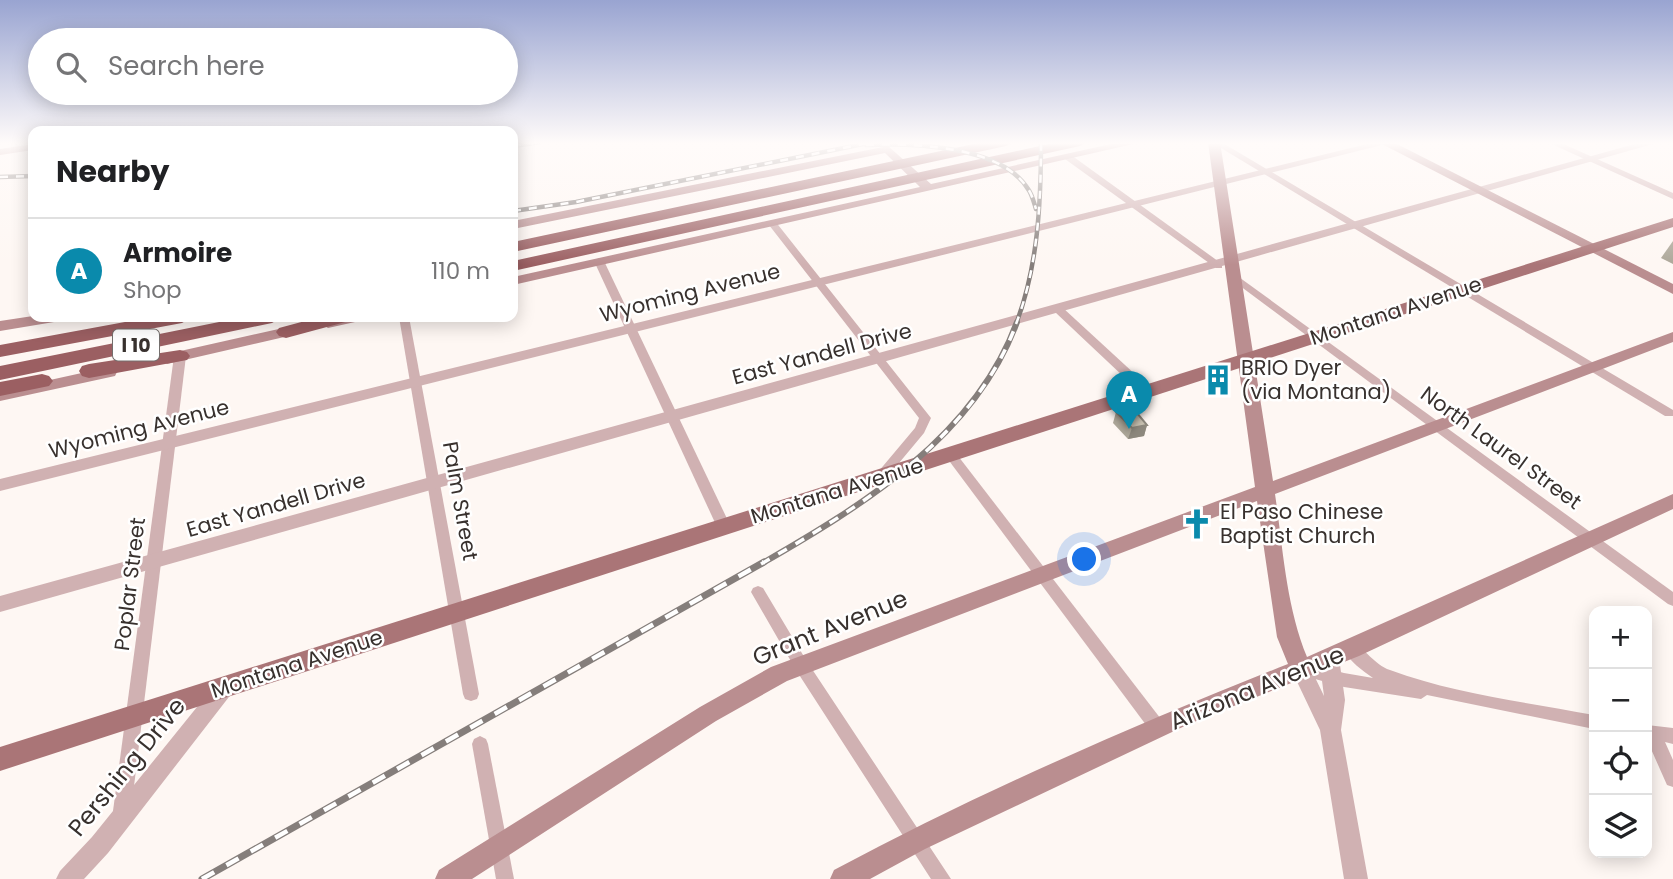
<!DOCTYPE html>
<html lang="en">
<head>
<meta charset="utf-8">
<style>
  :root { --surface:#fff; --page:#f6f6f6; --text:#202124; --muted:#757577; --line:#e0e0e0; --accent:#0a8aac }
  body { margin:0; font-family:Poppins,sans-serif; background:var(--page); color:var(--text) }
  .controls { position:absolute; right:21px; bottom:21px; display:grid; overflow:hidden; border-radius:14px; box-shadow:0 4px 18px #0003 }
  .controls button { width:63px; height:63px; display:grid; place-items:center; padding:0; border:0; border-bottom:2px solid var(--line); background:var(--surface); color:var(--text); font:35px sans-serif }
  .you { position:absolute; left:1085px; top:560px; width:24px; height:24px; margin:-18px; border:5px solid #fff; border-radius:50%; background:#1a73e8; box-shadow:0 0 0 10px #1a73e833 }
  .badge { display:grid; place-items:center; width:46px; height:46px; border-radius:50%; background:var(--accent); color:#fff; font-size:23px; font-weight:700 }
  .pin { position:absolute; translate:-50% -58px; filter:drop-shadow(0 2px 4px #0008) }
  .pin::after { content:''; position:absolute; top:37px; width:24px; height:21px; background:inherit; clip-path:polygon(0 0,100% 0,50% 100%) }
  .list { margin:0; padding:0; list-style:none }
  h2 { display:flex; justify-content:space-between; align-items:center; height:91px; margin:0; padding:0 28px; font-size:30px }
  h2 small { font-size:23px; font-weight:400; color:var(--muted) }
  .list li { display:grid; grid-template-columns:46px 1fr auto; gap:21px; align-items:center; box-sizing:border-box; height:105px; padding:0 28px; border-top:2px solid var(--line) }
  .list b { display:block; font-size:26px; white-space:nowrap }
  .list p { margin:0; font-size:23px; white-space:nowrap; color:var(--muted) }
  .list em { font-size:23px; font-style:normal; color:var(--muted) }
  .icon { flex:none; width:38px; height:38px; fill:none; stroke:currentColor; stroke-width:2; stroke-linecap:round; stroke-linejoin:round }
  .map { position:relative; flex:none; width:1673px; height:879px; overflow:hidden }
  .search { position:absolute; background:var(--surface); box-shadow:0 4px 18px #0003; left:28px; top:28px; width:490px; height:77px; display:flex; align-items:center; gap:18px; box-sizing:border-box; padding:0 24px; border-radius:38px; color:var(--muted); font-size:26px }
  .panel { position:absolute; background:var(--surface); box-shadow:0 4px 18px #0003; left:28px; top:126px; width:490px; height:196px; border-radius:14px }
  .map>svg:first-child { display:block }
</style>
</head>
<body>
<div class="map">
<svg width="1673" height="879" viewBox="0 0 1673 879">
  <rect width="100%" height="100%" fill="#fef7f3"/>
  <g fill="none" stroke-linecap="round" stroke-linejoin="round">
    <g fill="#d0b1b2" fill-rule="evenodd">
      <polygon points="1211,142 1221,142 1673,410 1673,416 1665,416"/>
      <polygon points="1547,142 1559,142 1673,193 1673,199"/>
      <polygon points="30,148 33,148 33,156 28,154"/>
      <polygon points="1065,155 1071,155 1222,264 1222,268 1216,268 1065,159"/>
      <polygon points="772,220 775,221 931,418 924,433 884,481 874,481 873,478 915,428 919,418 769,225 767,223"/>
      <polygon points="599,258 604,261 731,527 729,531 719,531 717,527 594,261"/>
      <polygon points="1236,275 1673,592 1673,606 1668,604 1232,280 1232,276"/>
      <polygon points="1059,307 1063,308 1150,388 1152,391 1150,394 1142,394 1055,312 1054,310"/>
      <polygon points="399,317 409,317 479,694 477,699 471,701 465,699 463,694"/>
      <polygon points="180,353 186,356 131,811 128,817 122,820 116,817 113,811 174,356"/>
      <polygon points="951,451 955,452 1164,723 1166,728 1164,733 1158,735 1152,733 947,458 945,455"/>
      <polygon points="758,586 763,588 806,660 951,879 931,879 796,670 751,592 753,588"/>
      <path d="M1351 643C1365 647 1374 665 1390 670 1455 694 1526 702 1594 715V729L1427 695 1421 699 1344 687 1297 674 1294 669 1297 664 1302 662 1344 673 1373 678C1362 670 1350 662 1343 649L1346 644Z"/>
      <polygon points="1647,725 1673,728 1673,744 1665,742 1673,760 1673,787 1667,785 1647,740"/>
      <polygon points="480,736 486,739 488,744 514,879 496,879 472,744 474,739"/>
    </g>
    <g fill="#d0b1b2" fill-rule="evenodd">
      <polygon points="1375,142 1394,142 0,491 0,479"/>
      <polygon points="1642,142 1660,142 0,612 0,596"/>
      <polygon points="1329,650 1336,652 1339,658 1345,700 1341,730 1368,879 1344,879 1320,730 1291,669 1294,663 1301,660 1308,663 1324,696 1319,658 1322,652"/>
      <polygon points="225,678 232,681 235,687 232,693 108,853 84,879 56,879 60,871 92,837 218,681"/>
    </g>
    <g fill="#ba8e90" fill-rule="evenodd">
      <polygon points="1120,142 1142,142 513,285 513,277 920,187 885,153 513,229 513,221 888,146 931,184"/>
      <path d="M1208 142H1220L1273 481 1673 332V342L1275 494C1283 548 1286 606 1307 657L1673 494V509L1359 656 1189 724 925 849 870 879H830L834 870C980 792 1134 725 1288 664L1277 637 1257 501 787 681 716 721 472 879H435L439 870 700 707 771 667 1255 487Z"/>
      <polygon points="1378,142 1393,142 1673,284 1673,294"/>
      <polygon points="33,144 33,150 0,155 0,149"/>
      <polygon points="33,316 62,317 54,322 0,331 0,321"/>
      <polygon points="337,317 367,317 364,320 328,328 320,323 323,320"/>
      <polygon points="301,324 309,329 306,332 167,364 159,359 167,354"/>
      <polygon points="109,367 115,368 117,372 115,376 0,401 0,391"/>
    </g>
    <polygon fill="#aa7577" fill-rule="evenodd" points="1673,218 1673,227 0,771 0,747"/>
    <g fill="#9b5f62" fill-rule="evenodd">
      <polygon points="983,142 1013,142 1006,146 513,252 513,242"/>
      <polygon points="1058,142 1087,142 1080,146 513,271 513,261"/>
      <polygon points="152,317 192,317 182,323 0,357 0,345"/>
      <polygon points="244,317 282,317 272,323 0,380 0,366"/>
      <polygon points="320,317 352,317 349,321 286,338 279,336 276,332 279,328"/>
      <polygon points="180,350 187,352 190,356 187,360 89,378 82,376 79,371 82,366 89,364"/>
      <polygon points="42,374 49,376 53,381 49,386 0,396 0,382"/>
    </g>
    <g stroke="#857e7b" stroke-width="4.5">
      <g id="rail-far2">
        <path d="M866 145C911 143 1001 145 1028 189 1032 194 1034 203 1036 209"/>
        <polyline points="513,146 541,142"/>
        <polyline points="0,177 33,176"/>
        <polyline points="513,211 576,202 873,142"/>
        <path d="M1016 324C1038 267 1041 202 1041 142"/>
      </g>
    </g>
    <g stroke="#857e7b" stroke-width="6">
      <path id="rail-far1" d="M761 564C862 506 975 437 1017 322"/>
    </g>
    <g stroke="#857e7b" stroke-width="7">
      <polyline id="rail" points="202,879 764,562"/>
    </g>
    <use href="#rail-far2" stroke="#fff" stroke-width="2.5" stroke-dasharray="8" stroke-linecap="butt"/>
    <use href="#rail-far1" stroke="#fff" stroke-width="3.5" stroke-dasharray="10" stroke-linecap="butt"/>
    <use href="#rail" stroke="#fff" stroke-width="4.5" stroke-dasharray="14" stroke-linecap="butt"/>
  </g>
  <g fill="#ada799">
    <polygon points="1673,241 1673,264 1661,258"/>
    <polygon points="1116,412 1147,425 1144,436 1128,439 1113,423"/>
  </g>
  <polygon fill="#8d887d" points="1147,425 1144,436 1128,439 1132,428"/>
  <polygon fill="#c9c2b2" stroke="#8d887d" stroke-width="2" points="1132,407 1147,425 1132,428 1116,412"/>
  <linearGradient id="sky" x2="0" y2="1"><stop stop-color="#99a4d1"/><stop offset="0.54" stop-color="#fffbfa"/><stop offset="1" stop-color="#fffbfa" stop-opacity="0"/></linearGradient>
  <rect width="1673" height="265" fill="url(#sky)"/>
  <defs>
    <g id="building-bare" transform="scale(2.415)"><path d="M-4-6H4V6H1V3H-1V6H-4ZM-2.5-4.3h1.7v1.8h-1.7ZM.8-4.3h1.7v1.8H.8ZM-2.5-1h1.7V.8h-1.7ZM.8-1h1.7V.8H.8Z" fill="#0a8aac" stroke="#fff" stroke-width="2.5" paint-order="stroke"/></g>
    <g id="church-bare" transform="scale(2.415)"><path d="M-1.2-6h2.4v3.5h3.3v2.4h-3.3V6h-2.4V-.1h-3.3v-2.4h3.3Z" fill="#0a8aac" stroke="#fff" stroke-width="2.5" paint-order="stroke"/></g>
  </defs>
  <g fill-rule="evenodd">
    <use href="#building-bare" x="1218" y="380"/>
    <use href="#church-bare" x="1197" y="524"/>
  </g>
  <g text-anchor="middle" stroke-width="5" stroke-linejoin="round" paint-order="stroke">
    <rect fill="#fff" stroke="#746f6d" stroke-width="2" x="113" y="329.5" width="46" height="31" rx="5"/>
    <g font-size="19" font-weight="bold" fill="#38312e">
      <text x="136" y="352">I 10</text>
    </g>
    <g font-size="21" fill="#38312e" stroke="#fff">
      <text transform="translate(690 293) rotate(-14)" y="7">Wyoming Avenue</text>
      <text transform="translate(1396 311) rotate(-18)" y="7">Montana Avenue</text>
      <text transform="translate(822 354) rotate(-15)" y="7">East Yandell Drive</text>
      <text transform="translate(139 429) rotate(-14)" y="7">Wyoming Avenue</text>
      <text transform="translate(1501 448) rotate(36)" y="7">North Laurel Street</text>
      <text transform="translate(837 491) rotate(-17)" y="7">Montana Avenue</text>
      <text transform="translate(460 501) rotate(80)" y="7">Palm Street</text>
      <text transform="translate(276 505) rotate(-16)" y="7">East Yandell Drive</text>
      <text transform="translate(130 584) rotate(-83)" y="7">Poplar Street</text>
      <text transform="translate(297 664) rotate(-18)" y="7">Montana Avenue</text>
    </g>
    <g font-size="21" fill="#38312e" stroke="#fff" text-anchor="start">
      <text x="1241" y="375">BRIO Dyer<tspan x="1241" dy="24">(via Montana)</tspan></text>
      <text x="1220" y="519">El Paso Chinese<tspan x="1220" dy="24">Baptist Church</tspan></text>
    </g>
    <g font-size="24" fill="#38312e" stroke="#fff">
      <text transform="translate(830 628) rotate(-22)" y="8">Grant Avenue</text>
      <text transform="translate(1257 688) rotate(-22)" y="8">Arizona Avenue</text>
      <text transform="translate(127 767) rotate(-51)" y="8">Pershing Drive</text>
    </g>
  </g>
</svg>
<div class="controls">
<button>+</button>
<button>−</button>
<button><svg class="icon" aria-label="locate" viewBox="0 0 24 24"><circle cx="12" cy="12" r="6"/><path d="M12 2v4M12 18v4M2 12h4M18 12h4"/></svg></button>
<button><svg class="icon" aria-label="layers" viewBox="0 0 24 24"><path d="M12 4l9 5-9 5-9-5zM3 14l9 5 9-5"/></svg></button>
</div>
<div class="you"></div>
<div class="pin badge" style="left:1129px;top:429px">A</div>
<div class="search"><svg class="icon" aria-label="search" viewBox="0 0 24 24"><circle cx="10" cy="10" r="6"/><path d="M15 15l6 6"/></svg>Search here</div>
<section class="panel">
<h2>Nearby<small></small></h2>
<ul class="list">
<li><span class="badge">A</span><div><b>Armoire</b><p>Shop</p></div><em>110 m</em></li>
</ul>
</section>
</div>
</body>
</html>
